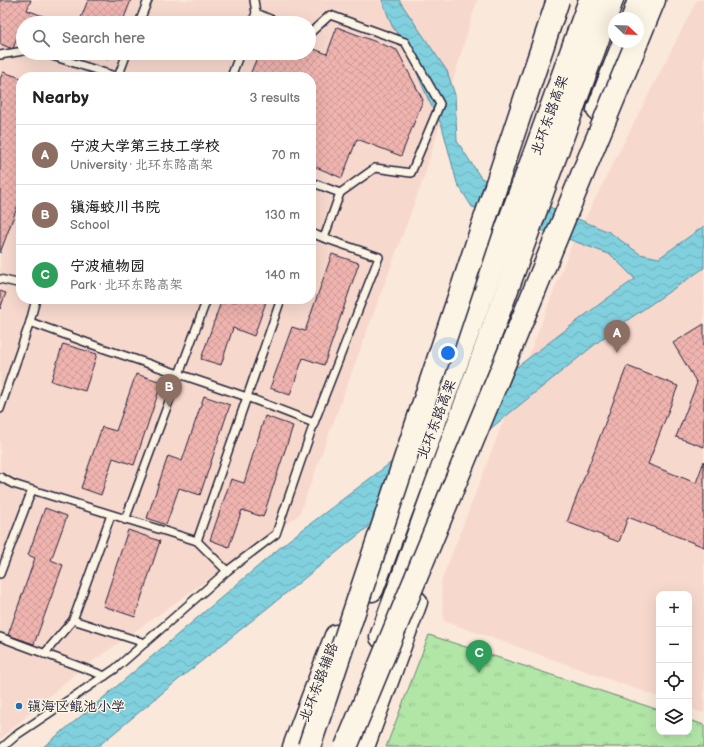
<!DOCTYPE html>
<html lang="en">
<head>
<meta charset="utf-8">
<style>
  :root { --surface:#fff; --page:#f2f2f2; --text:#222; --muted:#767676; --line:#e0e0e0; --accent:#b45309 }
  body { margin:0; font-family:"Balsamiq Sans","LXGW WenKai TC",sans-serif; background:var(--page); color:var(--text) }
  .controls { position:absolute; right:12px; bottom:12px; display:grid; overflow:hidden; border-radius:8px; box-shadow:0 4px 16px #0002 }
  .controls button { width:36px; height:36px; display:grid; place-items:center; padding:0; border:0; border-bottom:1px solid var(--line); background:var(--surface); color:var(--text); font:20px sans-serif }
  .compass { position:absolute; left:608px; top:12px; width:36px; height:36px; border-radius:50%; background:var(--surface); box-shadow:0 4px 16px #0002; rotate:113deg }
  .you { position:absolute; left:448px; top:353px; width:14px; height:14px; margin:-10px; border:3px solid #fff; border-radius:50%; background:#1a73e8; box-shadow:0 0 0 6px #1a73e833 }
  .badge { display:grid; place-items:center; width:26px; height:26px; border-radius:50%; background:var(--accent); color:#fff; font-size:13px; font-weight:700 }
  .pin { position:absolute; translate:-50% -33px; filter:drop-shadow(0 1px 2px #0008) }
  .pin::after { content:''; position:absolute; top:21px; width:14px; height:12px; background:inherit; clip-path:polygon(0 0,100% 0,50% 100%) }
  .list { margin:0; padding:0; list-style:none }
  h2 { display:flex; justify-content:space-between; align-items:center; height:52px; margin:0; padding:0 16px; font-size:17px }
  h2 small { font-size:13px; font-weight:400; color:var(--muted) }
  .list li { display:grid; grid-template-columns:26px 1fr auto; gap:12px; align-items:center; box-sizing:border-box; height:60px; padding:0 16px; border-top:1px solid var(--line) }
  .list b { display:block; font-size:15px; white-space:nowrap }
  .list p { margin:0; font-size:13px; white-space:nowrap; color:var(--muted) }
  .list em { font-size:13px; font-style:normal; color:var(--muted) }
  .icon { flex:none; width:22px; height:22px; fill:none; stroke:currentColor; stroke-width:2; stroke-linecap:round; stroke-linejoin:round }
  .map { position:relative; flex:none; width:704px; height:747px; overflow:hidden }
  .search { position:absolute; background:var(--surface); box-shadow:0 4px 16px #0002; left:16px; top:16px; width:300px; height:44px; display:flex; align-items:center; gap:10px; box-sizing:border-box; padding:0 14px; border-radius:22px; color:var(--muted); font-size:15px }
  .panel { position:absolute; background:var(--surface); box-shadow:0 4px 16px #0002; left:16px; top:72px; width:300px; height:232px; border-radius:16px }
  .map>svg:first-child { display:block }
</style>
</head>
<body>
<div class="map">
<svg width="704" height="747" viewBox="0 0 704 747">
  <defs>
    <pattern id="park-tufts" width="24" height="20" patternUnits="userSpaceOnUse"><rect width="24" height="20" fill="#b2e6a7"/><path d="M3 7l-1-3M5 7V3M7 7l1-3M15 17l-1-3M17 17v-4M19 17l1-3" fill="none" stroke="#99c591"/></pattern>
    <pattern id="water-waves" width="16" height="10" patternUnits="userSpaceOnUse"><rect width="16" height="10" fill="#81d0de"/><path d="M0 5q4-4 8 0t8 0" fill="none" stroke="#6fb2bf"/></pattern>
    <pattern id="building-cross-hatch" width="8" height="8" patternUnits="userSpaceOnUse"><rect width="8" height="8" fill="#f0b4af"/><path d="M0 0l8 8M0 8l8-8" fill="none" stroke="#ce9a97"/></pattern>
  </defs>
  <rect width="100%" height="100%" fill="#fae8da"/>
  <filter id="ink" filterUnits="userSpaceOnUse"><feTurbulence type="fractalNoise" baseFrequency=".025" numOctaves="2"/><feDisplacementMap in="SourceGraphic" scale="8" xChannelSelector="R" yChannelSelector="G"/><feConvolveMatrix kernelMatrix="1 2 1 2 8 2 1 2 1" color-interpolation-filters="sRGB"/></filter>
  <g filter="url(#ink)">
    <g fill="#f7d8cd" fill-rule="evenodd">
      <path d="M0 0H477L424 177 299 515 76 673 0 739ZM23 23H309V53H23ZM21 77H311V299H21Z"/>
      <polygon points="697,0 704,0 704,713 689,708 689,594 659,594 659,697 444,621 441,582 572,244"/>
    </g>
    <polygon fill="url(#park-tufts)" stroke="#6a8471" points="429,635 659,710 659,732 689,732 689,720 704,725 704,747 386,747"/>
    <polygon fill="url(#water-waves)" stroke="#5b8a9d" points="382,0 399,0 447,71 455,95 457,141 481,178 609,232 640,254 659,258 704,226 704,268 613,330 178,680 97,747 43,747 90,709 289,540 605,300 635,279 611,255 571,240 472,207 457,183 442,126 429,101 405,45 392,26"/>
    <g fill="url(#building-cross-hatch)" stroke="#22223b">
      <polygon points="0,0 31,0 27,10 61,23 23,23 23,27 21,26 13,49 0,44"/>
      <polygon points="88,0 131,0 122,23 79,23"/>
      <polygon points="337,27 397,50 423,100 401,156 357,139 342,178 311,165 311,77 249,77 259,53 309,53 309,47 327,54"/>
      <polygon points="92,53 111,53 108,59"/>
      <polygon points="3,72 21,78 21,197 0,253 0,79"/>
      <polygon points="332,254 359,263 324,365 303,358 290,395 270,388 292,327 305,331"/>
      <polygon points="0,291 6,293 0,309"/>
      <polygon points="222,299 227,299 236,302 237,299 267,299 254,336 233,328 221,365 201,359"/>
      <polygon points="704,324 704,447 676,437 697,383 673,343"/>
      <polygon points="63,344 97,354 85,391 51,381"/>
      <polygon points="627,366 678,386 648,464 696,483 704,461 704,547 628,517 619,542 567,522"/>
      <polygon points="136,374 162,382 134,465 113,458 101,495 81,488 102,427 116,431"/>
      <polygon points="204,396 230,405 200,495 179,488 166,525 147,518 168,456 182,461"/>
      <polygon points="265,416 293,426 263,517 242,510 229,547 210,540 231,479 244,483"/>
      <polygon points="45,508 67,516 51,560 63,565 34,644 8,635 35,558 28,555"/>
      <polygon points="128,530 160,541 135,617 103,606"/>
    </g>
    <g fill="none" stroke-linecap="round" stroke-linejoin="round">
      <g stroke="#22223b" stroke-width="10">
        <g id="service">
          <polyline points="256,13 280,23"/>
          <polyline points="139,23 148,0"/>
          <polyline points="252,23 256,13 254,0"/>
          <polyline points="309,34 330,15 405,42 440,104 411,173 375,168 340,193"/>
          <polyline points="43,53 118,77"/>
          <polyline points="0,55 23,51"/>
          <polyline points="118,77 127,53"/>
          <polyline points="231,77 240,53"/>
          <polyline points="311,233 324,238"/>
          <polyline points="0,279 21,284"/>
          <polyline points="30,322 99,347 247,397 314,423"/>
          <polyline points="0,409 30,322 36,299"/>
          <polyline points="0,477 13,484 197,541 227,571"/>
          <polyline points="111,515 73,620 145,643"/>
          <polyline points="125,520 207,299"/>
          <polyline points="197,541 281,299"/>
          <polyline points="0,574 32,490"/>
          <polyline points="0,637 105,676"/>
          <polyline points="44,654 73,620"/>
          <polyline points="3,747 18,734 115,669 227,571 276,534 314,423 379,257 324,238 340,193 311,182"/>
        </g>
      </g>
      <g stroke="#22223b" stroke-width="25">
        <g id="primary">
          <polyline points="633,18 639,0"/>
          <polyline points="598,110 624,42"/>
          <polyline points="294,747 336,636"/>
          <polyline points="363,747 416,602"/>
        </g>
      </g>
      <g stroke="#22223b" stroke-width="25">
        <g id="trunk">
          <polyline points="638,39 654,0"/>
          <polyline points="372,590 534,155 590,0"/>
          <polyline points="381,637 612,0"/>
        </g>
      </g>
      <use href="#service" stroke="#fcf5e5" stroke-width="7"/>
      <use href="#primary" stroke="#fcf5e5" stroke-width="22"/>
      <use href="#trunk" stroke="#fcf5e5" stroke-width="22"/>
      <g stroke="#22223b" stroke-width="25" stroke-linecap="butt">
        <g id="trunk-bridge">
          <polyline points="309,747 558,0"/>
          <polyline points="346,747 637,42"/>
        </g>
      </g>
      <use href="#trunk-bridge" stroke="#fcf5e5" stroke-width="22"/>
    </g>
  </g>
  <circle fill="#1f6fb2" stroke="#fcf5e5" stroke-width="1.5" cx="19" cy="706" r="4"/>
  <g text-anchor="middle" stroke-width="3" stroke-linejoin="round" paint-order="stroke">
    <g font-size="14" fill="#22223b" stroke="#fcf5e5">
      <text transform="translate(549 115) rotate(-70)" y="5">北环东路高架</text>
      <text transform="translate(436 419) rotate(-69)" y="5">北环东路高架</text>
      <text transform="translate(318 682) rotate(-69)" y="5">北环东路辅路</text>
    </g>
    <g font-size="14" fill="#22223b" stroke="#fcf5e5" text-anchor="start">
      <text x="27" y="711">镇海区鲲池小学</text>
    </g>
  </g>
</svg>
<div class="controls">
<button>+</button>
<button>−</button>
<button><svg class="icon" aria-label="locate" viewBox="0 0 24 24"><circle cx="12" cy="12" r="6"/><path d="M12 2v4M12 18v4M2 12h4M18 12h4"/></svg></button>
<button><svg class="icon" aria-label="layers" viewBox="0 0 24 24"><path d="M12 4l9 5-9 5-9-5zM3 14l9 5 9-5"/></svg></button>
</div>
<svg class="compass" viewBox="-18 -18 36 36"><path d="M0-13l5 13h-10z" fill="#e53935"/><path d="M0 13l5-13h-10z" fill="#767676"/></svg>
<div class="you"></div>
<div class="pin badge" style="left:617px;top:353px;background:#8d6e63">A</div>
<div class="pin badge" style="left:169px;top:407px;background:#8d6e63">B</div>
<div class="pin badge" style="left:479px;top:673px;background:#2e9e5b">C</div>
<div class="search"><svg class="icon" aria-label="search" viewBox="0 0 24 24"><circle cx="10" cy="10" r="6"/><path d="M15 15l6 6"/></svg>Search here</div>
<section class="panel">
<h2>Nearby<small>3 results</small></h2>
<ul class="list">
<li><span class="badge" style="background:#8d6e63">A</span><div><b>宁波大学第三技工学校</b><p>University · 北环东路高架</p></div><em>70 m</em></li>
<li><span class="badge" style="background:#8d6e63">B</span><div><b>镇海蛟川书院</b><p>School</p></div><em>130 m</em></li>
<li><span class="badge" style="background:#2e9e5b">C</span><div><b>宁波植物园</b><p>Park · 北环东路高架</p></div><em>140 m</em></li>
</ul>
</section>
</div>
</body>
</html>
